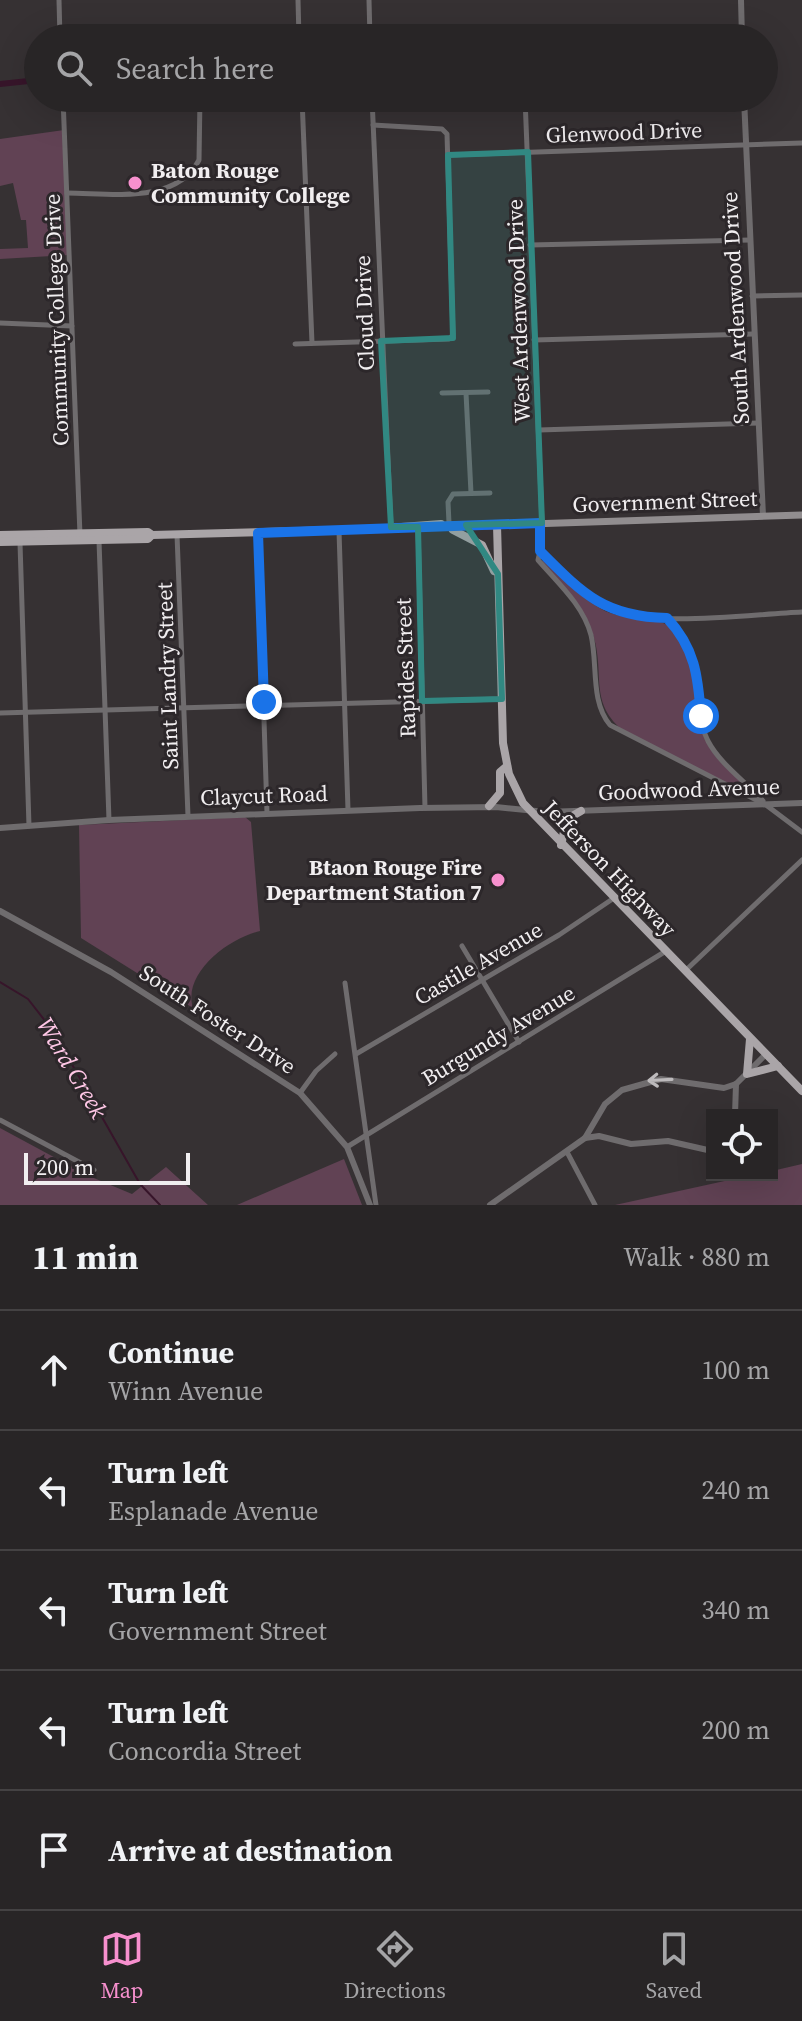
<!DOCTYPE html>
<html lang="en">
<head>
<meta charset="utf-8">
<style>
  :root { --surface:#282526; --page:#302d2e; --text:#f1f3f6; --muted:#a5a5a7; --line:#444243; --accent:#f790ce }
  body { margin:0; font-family:"Source Serif 4",serif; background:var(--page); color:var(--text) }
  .controls { position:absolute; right:24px; bottom:24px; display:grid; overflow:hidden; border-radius:0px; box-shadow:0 8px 32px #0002 }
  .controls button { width:72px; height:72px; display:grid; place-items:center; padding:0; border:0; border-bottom:2px solid var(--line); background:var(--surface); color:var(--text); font:40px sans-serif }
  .scale { position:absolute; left:24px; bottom:20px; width:166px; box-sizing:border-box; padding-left:8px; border:4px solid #f1eef0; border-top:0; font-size:22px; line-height:28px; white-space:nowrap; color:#f1eef0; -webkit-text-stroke:6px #2c272a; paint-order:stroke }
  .stop { position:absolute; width:24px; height:24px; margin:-18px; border:6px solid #1a73e8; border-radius:50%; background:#fff }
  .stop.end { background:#1a73e8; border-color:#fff; box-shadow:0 2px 8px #0008 }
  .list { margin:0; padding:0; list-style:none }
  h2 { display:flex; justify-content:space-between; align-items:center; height:104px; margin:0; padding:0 32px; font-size:34px }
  h2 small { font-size:26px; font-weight:400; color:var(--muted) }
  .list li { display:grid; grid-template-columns:52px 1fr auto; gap:24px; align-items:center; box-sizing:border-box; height:120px; padding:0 32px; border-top:2px solid var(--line) }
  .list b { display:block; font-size:30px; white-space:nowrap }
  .list p { margin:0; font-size:26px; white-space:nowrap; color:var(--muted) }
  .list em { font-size:26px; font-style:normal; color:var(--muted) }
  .icon { flex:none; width:44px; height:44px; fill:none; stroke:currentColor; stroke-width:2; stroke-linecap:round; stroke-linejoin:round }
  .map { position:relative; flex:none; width:802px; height:1205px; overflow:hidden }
  .search { position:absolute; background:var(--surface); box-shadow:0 8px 32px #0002; left:24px; right:24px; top:24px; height:88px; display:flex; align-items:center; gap:20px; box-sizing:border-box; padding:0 28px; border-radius:44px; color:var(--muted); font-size:30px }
  .sheet { height:704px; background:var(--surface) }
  nav { display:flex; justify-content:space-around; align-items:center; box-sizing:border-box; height:112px; border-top:2px solid var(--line); background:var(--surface); font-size:22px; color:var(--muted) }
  nav a { display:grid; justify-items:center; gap:4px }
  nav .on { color:var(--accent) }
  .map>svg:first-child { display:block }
</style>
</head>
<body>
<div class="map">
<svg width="802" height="1205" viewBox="0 0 802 1205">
  <rect width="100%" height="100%" fill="#363133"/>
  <g fill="#614254">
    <polygon points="64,130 69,255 0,259 0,249 28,248 26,220 21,220 13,183 0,186 0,139"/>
    <path d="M545 559C563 578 581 599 605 611 629 622 661 613 679 634 703 662 691 709 706 741 716 762 734 775 751 790L753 796 626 733C586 702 607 673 592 632 583 607 557 583 542 561Z"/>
    <path d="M245 817 251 822 260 931C229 938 182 973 193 1008L81 938 79 825Z"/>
    <polygon points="0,1128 89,1176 132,1194 166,1167 208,1205 0,1205"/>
    <polygon points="344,1159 362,1205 237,1205"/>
    <polygon points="802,1164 802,1205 615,1205 752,1175 772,1175 772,1171"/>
  </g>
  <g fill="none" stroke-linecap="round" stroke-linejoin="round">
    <polyline stroke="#37152a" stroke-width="2" points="0,982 28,999 53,1031 140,1184 160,1205"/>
    <polyline stroke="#37152a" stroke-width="6" points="0,84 38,80"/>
    <g stroke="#6f6c6e" stroke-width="5">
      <polyline points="59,0 60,38"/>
      <polyline points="298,0 299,38"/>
      <polyline points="369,0 370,38"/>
      <polyline points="63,98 80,535"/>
      <polyline points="302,98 312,343"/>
      <polyline points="372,98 391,527"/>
      <polyline points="525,98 542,523"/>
      <polyline points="448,155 802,143"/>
      <path d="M67 193C110 193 176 205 199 160L200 98"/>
      <polyline points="530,245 750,240"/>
      <polyline points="752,296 802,295"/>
      <polyline points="0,323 72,326"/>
      <polyline points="534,340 753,334"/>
      <polyline points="295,344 449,339 453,335 447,134 442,129 373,125"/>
      <polyline points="442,393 488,392"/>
      <polyline points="466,393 471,493"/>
      <polyline points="539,430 758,423"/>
      <polyline points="449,523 448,502 453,494 490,493"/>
      <path d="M540 523V551C558 569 577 592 600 605 646 630 748 614 802 612"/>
      <polyline points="418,527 425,808"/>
      <polyline points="339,531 348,810"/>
      <polyline points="258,533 267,813"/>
      <polyline points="177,535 188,816"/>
      <polyline points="99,541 109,820"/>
      <polyline points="20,543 29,826"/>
      <path d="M540 551 538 560C558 583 583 605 591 635 598 664 590 701 610 725L766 805 802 832"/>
      <path d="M668 619C711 665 686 695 708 741 720 764 745 781 763 801"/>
      <polyline points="0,713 502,699"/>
      <polyline points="462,946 519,1042"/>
      <polyline points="685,971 802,860"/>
      <polyline points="345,983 376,1205"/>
      <polyline points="356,1054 559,935 614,898"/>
      <polyline points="300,1093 316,1071 335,1054"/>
      <polyline points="0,1120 94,1170"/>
      <polyline points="347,1147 666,951"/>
      <polyline points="567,1152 595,1205"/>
    </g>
    <g stroke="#6f6c6e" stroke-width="6">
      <polyline points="741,0 742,38"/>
      <polyline points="744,98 763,516"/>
      <polyline points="0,828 109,820 420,808 496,807 546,812 802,803"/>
      <polyline points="0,911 111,972 300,1093 347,1147 370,1205"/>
      <polyline points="735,1115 736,1084"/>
      <polyline points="585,1138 599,1136 631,1144 668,1141 712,1151"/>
      <polyline points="490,1205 585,1138 605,1104 622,1090 661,1079 724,1088 736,1084 766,1054"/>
    </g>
    <polyline stroke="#918d8f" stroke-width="7" points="497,525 802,515"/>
    <g stroke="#aaa5a8" stroke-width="8">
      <polyline points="437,526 497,525 503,743 509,774 523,803 802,1091"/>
      <polyline points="453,530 482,545 494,571"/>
      <polyline points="0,535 148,532 152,535 375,529 441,524"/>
      <polyline points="0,542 148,539 152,535"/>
      <polyline points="489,806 500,793 500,772 507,766"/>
      <polyline points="561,845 567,819 581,811"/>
      <polyline points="750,1039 747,1074 778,1066"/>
    </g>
  </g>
  <defs><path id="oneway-shaft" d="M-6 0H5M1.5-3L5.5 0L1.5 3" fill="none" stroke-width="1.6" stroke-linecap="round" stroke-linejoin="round" transform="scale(2)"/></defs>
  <use stroke="#bdbabc" href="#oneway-shaft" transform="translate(660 1080) rotate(177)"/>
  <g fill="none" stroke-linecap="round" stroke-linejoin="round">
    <path stroke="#1a73e8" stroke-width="10" d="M264 702 258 533 540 523V551C582 593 604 617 667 618 695 648 698 676 701 716"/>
  </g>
  <path fill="#318882" fill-opacity="0.2" stroke="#318882" stroke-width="6" stroke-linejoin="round" d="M528 152 542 523 466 525 498 574 502 699 422 701 418 527H391L381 341 453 338 448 155Z"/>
  <g fill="#f790ce" stroke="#2c272a" stroke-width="3">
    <circle cx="135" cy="183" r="8"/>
    <circle cx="498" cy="880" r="8"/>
  </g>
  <g text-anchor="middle" stroke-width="6" stroke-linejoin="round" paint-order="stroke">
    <g font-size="22" fill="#f1eef0" stroke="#2c272a">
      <text transform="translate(624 132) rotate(-2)" y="8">Glenwood Drive</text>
      <text transform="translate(735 308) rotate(-93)" y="8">South Ardenwood Drive</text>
      <text transform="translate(518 311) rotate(-92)" y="8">West Ardenwood Drive</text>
      <text transform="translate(364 313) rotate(-92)" y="8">Cloud Drive</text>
      <text transform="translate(56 320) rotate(-92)" y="8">Community College Drive</text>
      <text transform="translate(665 501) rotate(-2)" y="8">Government Street</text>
      <text transform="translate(405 668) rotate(-92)" y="8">Rapides Street</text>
      <text transform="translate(167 676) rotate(-92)" y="8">Saint Landry Street</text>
      <text transform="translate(689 789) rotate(-2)" y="8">Goodwood Avenue</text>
      <text transform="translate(264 795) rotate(-2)" y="8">Claycut Road</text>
      <text transform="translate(610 868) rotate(46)" y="8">Jefferson Highway</text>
      <text transform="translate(478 963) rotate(-30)" y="8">Castile Avenue</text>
      <text transform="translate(218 1019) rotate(33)" y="8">South Foster Drive</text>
      <text transform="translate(498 1035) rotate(-31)" y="8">Burgundy Avenue</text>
    </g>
    <g font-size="22" font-weight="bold" fill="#f1eef0" stroke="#2c272a" text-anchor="start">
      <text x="151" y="178">Baton Rouge<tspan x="151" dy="25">Community College</tspan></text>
      <text x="482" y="875" text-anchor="end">Btaon Rouge Fire<tspan x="482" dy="25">Department Station 7</tspan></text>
    </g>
    <g font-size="24" font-style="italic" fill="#ffc7e6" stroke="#2c272a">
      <text transform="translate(72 1068) rotate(59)" y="8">Ward Creek</text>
    </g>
  </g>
</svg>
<div class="controls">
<button><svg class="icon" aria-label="locate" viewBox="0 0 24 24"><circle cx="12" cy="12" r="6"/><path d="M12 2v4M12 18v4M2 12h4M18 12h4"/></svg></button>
</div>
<div class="scale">200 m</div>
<div class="stop" style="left:701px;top:716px"></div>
<div class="stop end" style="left:264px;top:702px"></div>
<div class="search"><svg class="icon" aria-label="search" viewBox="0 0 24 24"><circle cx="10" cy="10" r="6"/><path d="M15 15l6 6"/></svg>Search here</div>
</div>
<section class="sheet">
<h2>11 min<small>Walk · 880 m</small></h2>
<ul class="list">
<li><svg class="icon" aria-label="ahead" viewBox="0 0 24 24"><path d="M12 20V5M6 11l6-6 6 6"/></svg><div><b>Continue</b><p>Winn Avenue</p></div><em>100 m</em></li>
<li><svg class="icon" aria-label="left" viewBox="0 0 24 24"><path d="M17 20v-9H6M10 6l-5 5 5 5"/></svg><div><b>Turn left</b><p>Esplanade Avenue</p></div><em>240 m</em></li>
<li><svg class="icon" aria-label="left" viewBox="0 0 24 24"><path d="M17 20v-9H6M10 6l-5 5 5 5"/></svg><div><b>Turn left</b><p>Government Street</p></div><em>340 m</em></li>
<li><svg class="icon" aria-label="left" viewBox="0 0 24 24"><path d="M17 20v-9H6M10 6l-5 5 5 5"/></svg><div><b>Turn left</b><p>Concordia Street</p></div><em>200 m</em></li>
<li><svg class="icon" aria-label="arrive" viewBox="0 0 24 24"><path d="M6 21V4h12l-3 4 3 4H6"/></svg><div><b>Arrive at destination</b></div></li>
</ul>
</section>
<nav>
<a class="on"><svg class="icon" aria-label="map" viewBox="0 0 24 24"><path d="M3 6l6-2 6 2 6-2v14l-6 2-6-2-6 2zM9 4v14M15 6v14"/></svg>Map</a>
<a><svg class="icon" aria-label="directions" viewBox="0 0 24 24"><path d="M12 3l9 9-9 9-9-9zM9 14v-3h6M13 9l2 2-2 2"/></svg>Directions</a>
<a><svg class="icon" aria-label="saved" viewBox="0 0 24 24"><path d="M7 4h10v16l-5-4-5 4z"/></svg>Saved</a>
</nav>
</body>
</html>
